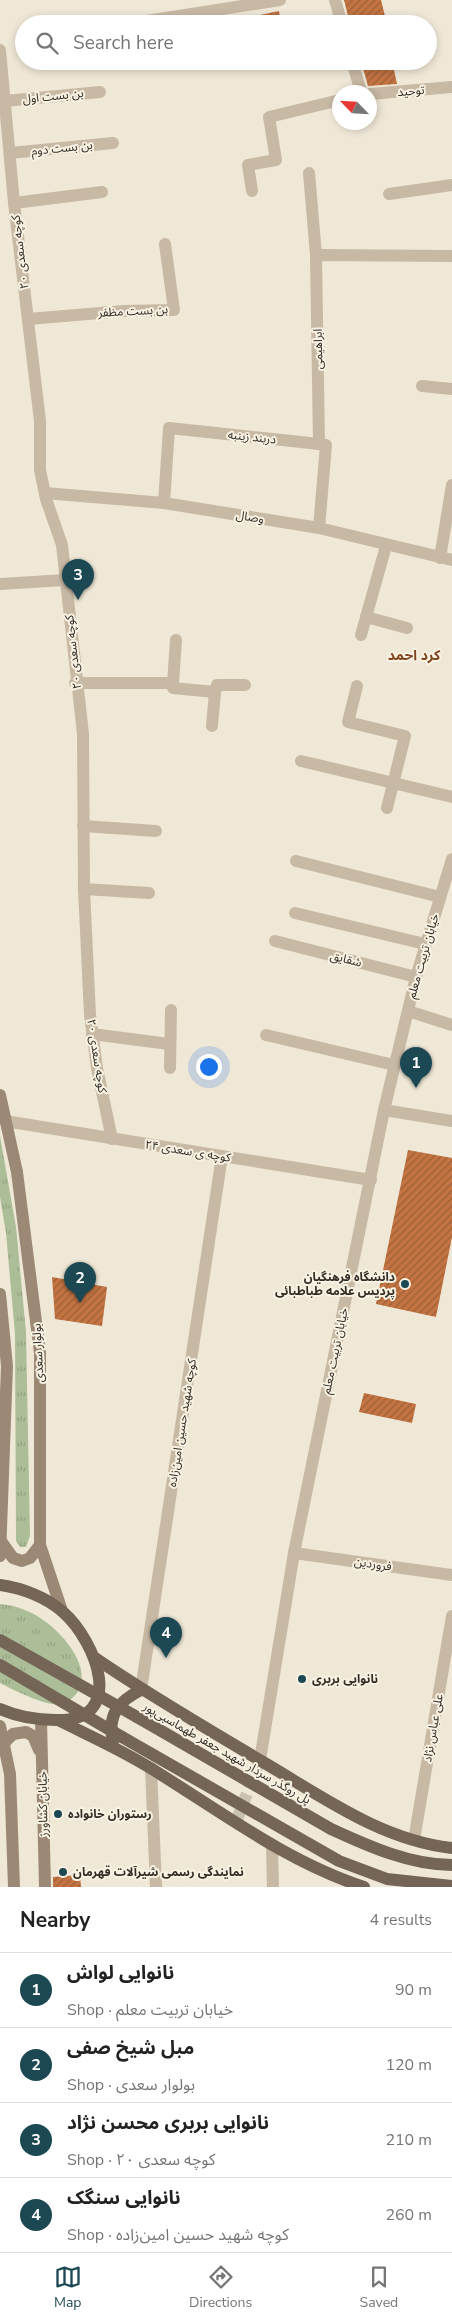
<!DOCTYPE html>
<html lang="en">
<head>
<meta charset="utf-8">
<style>
  :root { --surface:#fff; --page:#f6f6f6; --text:#222; --muted:#767676; --line:#e0e0e0; --accent:#1c4853 }
  body { margin:0; font-family:"Nunito Sans","Noto Sans Arabic",sans-serif; background:var(--page); color:var(--text) }
  .compass { position:absolute; left:332px; top:85px; width:45px; height:45px; border-radius:50%; background:var(--surface); box-shadow:0 2px 8px #0003; rotate:295deg }
  .you { position:absolute; left:208px; top:1066px; width:18px; height:18px; margin:-12px; border:4px solid #fff; border-radius:50%; background:#1a73e8; box-shadow:0 0 0 8px #1a73e833 }
  .badge { display:grid; place-items:center; width:32px; height:32px; border-radius:50%; background:var(--accent); color:#fff; font-size:16px; font-weight:700 }
  .pin { position:absolute; translate:-50% -41px; filter:drop-shadow(0 1px 2px #0008) }
  .pin::after { content:''; position:absolute; top:26px; width:18px; height:15px; background:inherit; clip-path:polygon(0 0,100% 0,50% 100%) }
  .list { margin:0; padding:0; list-style:none }
  h2 { display:flex; justify-content:space-between; align-items:center; height:65px; margin:0; padding:0 20px; font-size:21px }
  h2 small { font-size:16px; font-weight:400; color:var(--muted) }
  .list li { display:grid; grid-template-columns:32px 1fr auto; gap:15px; align-items:center; box-sizing:border-box; height:75px; padding:0 20px; border-top:1px solid var(--line) }
  .list b { display:block; font-size:19px; white-space:nowrap }
  .list p { margin:0; font-size:16px; white-space:nowrap; color:var(--muted) }
  .list em { font-size:16px; font-style:normal; color:var(--muted) }
  .icon { flex:none; width:28px; height:28px; fill:none; stroke:currentColor; stroke-width:2; stroke-linecap:round; stroke-linejoin:round }
  .map { position:relative; flex:none; width:452px; height:1887px; overflow:hidden }
  .search { position:absolute; background:var(--surface); box-shadow:0 2px 8px #0003; left:15px; right:15px; top:15px; height:55px; display:flex; align-items:center; gap:12px; box-sizing:border-box; padding:0 18px; border-radius:28px; color:var(--muted); font-size:19px }
  .sheet { height:365px; background:var(--surface) }
  nav { display:flex; justify-content:space-around; align-items:center; box-sizing:border-box; height:70px; border-top:1px solid var(--line); background:var(--surface); font-size:14px; color:var(--muted) }
  nav a { display:grid; justify-items:center; gap:2px }
  nav .on { color:var(--accent) }
  .map>svg:first-child { display:block }
</style>
</head>
<body>
<div class="map">
<svg width="452" height="1887" viewBox="0 0 452 1887">
  <defs>
    <pattern id="grass-tufts" width="24" height="20" patternUnits="userSpaceOnUse" patternTransform="scale(1.25)"><rect width="24" height="20" fill="#acbe98"/><path d="M3 7l-1-3M5 7V3M7 7l1-3M15 17l-1-3M17 17v-4M19 17l1-3" fill="none" stroke="#94a383"/></pattern>
    <pattern id="building-hatch" width="6" height="6" patternUnits="userSpaceOnUse" patternTransform="scale(1.25)"><rect width="6" height="6" fill="#c37442"/><path d="M-1 1l2-2M0 6l6-6M5 7l2-2" fill="none" stroke="#9f5f37"/></pattern>
  </defs>
  <rect width="100%" height="100%" fill="#f0e8d7"/>
  <g fill="url(#grass-tufts)">
    <polygon points="0,1136 16,1227 26,1332 30,1536 26,1547 20,1547 16,1541 15,1334 6,1233 0,1197"/>
    <path d="M0 1604C16 1605 33 1612 46 1622 65 1636 93 1669 77 1693 73 1698 67 1703 61 1704 47 1707 13 1690 0 1683Z"/>
  </g>
  <g fill="url(#building-hatch)">
    <polygon points="344,0 381,0 386,20 381,21 382,24 350,24"/>
    <polygon points="279,11 281,24 246,24 245,18"/>
    <polygon points="361,61 392,61 397,84 368,86"/>
    <polygon points="408,1150 452,1158 452,1237 436,1317 376,1304"/>
    <polygon points="52,1277 107,1287 102,1326 55,1319"/>
    <polygon points="364,1393 416,1404 412,1423 359,1412"/>
    <polygon points="80,1875 81,1887 53,1887 53,1877"/>
  </g>
  <g fill="none" stroke-linecap="round" stroke-linejoin="round">
    <polyline stroke="#cac2b3" stroke-width="12" stroke-dasharray="12 6" stroke-linecap="butt" points="236,1822 260,1760"/>
    <g stroke="#c8b9a4" stroke-width="12">
      <polyline points="335,0 342,24"/>
      <polyline points="134,23 280,0"/>
      <polyline points="0,50 14,203 40,421 40,470 46,499 62,545 83,734 84,889 90,1015 97,1068 112,1139"/>
      <polyline points="352,61 361,92"/>
      <polyline points="370,94 452,87"/>
      <polyline points="5,101 100,92"/>
      <polyline points="10,153 113,143"/>
      <polyline points="309,173 316,255"/>
      <polyline points="252,191 248,165 276,160 269,117 340,100"/>
      <polyline points="389,194 452,185"/>
      <polyline points="14,203 102,192"/>
      <polyline points="28,319 124,311 174,310 165,244"/>
      <polyline points="422,386 452,389"/>
      <polyline points="319,444 316,255 452,256"/>
      <polyline points="45,493 164,503 319,528 452,560"/>
      <polyline points="164,503 169,428 319,444 326,445 319,528"/>
      <polyline points="440,558 452,485"/>
      <polyline points="0,584 65,580"/>
      <polyline points="366,617 407,628"/>
      <polyline points="361,635 386,546"/>
      <polyline points="75,683 173,683 173,688 215,692 217,685 245,685"/>
      <polyline points="173,683 176,640"/>
      <polyline points="357,686 348,722 405,736 387,808"/>
      <polyline points="212,726 215,692"/>
      <polyline points="301,761 452,797"/>
      <polyline points="83,826 156,831"/>
      <polyline points="296,861 440,897"/>
      <polyline points="84,889 149,893"/>
      <polyline points="295,913 425,944"/>
      <polyline points="275,941 416,977"/>
      <polyline points="408,1011 452,1025"/>
      <polyline points="92,1034 169,1044"/>
      <polyline points="266,1035 394,1065"/>
      <polyline points="170,1068 171,1010"/>
      <polyline points="384,1110 452,1121"/>
      <polyline points="5,1121 371,1180"/>
      <polyline points="294,1553 452,1575"/>
      <polyline points="141,1690 222,1156"/>
      <polyline points="151,1768 156,1887"/>
      <polyline points="414,1840 452,1616"/>
      <polyline points="272,1845 273,1887"/>
    </g>
    <polyline stroke="#c8b9a4" stroke-width="12" points="260,1760 294,1553 384,1110 416,977 452,859"/>
    <g stroke="#9b8976" stroke-width="12">
      <polyline points="0,1095 17,1172 40,1353 40,1545 62,1611"/>
      <polyline points="0,1294 7,1366 0,1556"/>
      <polyline points="1,1541 13,1558 22,1561 30,1558 40,1545"/>
      <polyline points="41,1720 45,1887"/>
      <polyline points="0,1726 10,1774 14,1887"/>
      <polyline points="3,1744 13,1734 26,1732 33,1736 39,1750"/>
    </g>
    <g stroke="#756557" stroke-width="12">
      <path d="M0 1585C22 1588 46 1597 63 1612 96 1641 128 1722 56 1720 36 1720 18 1717 0 1709"/>
      <path d="M95 1658C149 1695 206 1728 263 1762 323 1797 381 1840 452 1848"/>
      <path d="M137 1717 331 1829C368 1846 410 1865 452 1865"/>
      <path d="M58 1720C90 1736 122 1750 152 1769 220 1811 287 1862 364 1887"/>
      <polyline points="122,1737 339,1861 387,1879 452,1886"/>
      <path d="M113 1741C107 1714 119 1701 141 1690"/>
    </g>
    <g stroke="#756557" stroke-width="12">
      <polyline points="0,1640 137,1717"/>
      <polyline points="0,1665 122,1737"/>
    </g>
  </g>
  <g fill="#1c4853" stroke="#f8f2e3" stroke-width="2">
    <circle cx="405" cy="1284" r="5"/>
    <circle cx="302" cy="1679" r="5"/>
    <circle cx="58" cy="1814" r="5"/>
    <circle cx="63" cy="1872" r="5"/>
  </g>
  <g text-anchor="middle" stroke-width="4" stroke-linejoin="round" paint-order="stroke">
    <g font-size="12" fill="#332c25" stroke="#f8f2e3">
      <text transform="translate(411 91) rotate(-5)" y="4">توحید</text>
      <text transform="translate(53 96) rotate(-6)" y="4">بن بست اول</text>
      <text transform="translate(62 148) rotate(-6)" y="4">بن بست دوم</text>
      <text transform="translate(20 252) rotate(-97)" y="4">کوچه سعدی ۲۰</text>
      <text transform="translate(133 311) rotate(-3)" y="4">بن بست مظفر</text>
      <text transform="translate(318 349) rotate(-91)" y="4">ابراهیمی</text>
      <text transform="translate(252 437) rotate(6)" y="4">دربند زینبه</text>
      <text transform="translate(250 517) rotate(9)" y="4">وصال</text>
      <text transform="translate(73 652) rotate(-96)" y="4">کوچه سعدی ۲۰</text>
      <text transform="translate(423 956) rotate(-74)" y="4">خیابان تربیت معلم</text>
      <text transform="translate(346 959) rotate(14)" y="4">شقایق</text>
      <text transform="translate(97 1056) rotate(81)" y="4">کوچه سعدی ۲۰</text>
      <text transform="translate(188 1151) rotate(9)" y="4">کوچه ی سعدی ۲۴</text>
      <text transform="translate(335 1351) rotate(-78)" y="4">خیابان تربیت معلم</text>
      <text transform="translate(38 1353) rotate(-93)" y="4">بولوار سعدی</text>
      <text transform="translate(182 1423) rotate(-81)" y="4">کوچه شهید حسین امین‌زاده</text>
      <text transform="translate(373 1564) rotate(8)" y="4">فروردین</text>
      <text transform="translate(433 1728) rotate(-80)" y="4">علی عباس نژاد</text>
      <text transform="translate(227 1753) rotate(30)" y="4">پل روگذر سردار شهید جعفر طهماسبی‌پور</text>
      <text transform="translate(43 1804) rotate(-91)" y="4">خیابان کشاورز</text>
    </g>
    <g font-size="12" font-weight="bold" fill="#332c25" stroke="#f8f2e3" text-anchor="start">
      <text x="395" y="1281" text-anchor="end">دانشگاه فرهنگیان<tspan x="395" dy="14">پردیس علامه طباطبائی</tspan></text>
      <text x="312" y="1683">نانوایی بربری</text>
      <text x="68" y="1818">رستوران خانواده</text>
      <text x="73" y="1876">نمایندگی رسمی شیرآلات قهرمان</text>
    </g>
    <g font-size="14" font-weight="bold" fill="#804520" stroke="#f8f2e3">
      <text x="414" y="660">کرد احمد</text>
    </g>
  </g>
</svg>
<svg class="compass" viewBox="-18 -18 36 36"><path d="M0-13l5 13h-10z" fill="#e53935"/><path d="M0 13l5-13h-10z" fill="#767676"/></svg>
<div class="you"></div>
<div class="pin badge" style="left:416px;top:1088px">1</div>
<div class="pin badge" style="left:80px;top:1303px">2</div>
<div class="pin badge" style="left:78px;top:600px">3</div>
<div class="pin badge" style="left:166px;top:1658px">4</div>
<div class="search"><svg class="icon" aria-label="search" viewBox="0 0 24 24"><circle cx="10" cy="10" r="6"/><path d="M15 15l6 6"/></svg>Search here</div>
</div>
<section class="sheet">
<h2>Nearby<small>4 results</small></h2>
<ul class="list">
<li><span class="badge">1</span><div><b>نانوایی لواش</b><p>Shop · خیابان تربیت معلم</p></div><em>90 m</em></li>
<li><span class="badge">2</span><div><b>مبل شیخ صفی</b><p>Shop · بولوار سعدی</p></div><em>120 m</em></li>
<li><span class="badge">3</span><div><b>نانوایی بربری محسن نژاد</b><p>Shop · کوچه سعدی ۲۰</p></div><em>210 m</em></li>
<li><span class="badge">4</span><div><b>نانوایی سنگک</b><p>Shop · کوچه شهید حسین امین‌زاده</p></div><em>260 m</em></li>
</ul>
</section>
<nav>
<a class="on"><svg class="icon" aria-label="map" viewBox="0 0 24 24"><path d="M3 6l6-2 6 2 6-2v14l-6 2-6-2-6 2zM9 4v14M15 6v14"/></svg>Map</a>
<a><svg class="icon" aria-label="directions" viewBox="0 0 24 24"><path d="M12 3l9 9-9 9-9-9zM9 14v-3h6M13 9l2 2-2 2"/></svg>Directions</a>
<a><svg class="icon" aria-label="saved" viewBox="0 0 24 24"><path d="M7 4h10v16l-5-4-5 4z"/></svg>Saved</a>
</nav>
</body>
</html>
